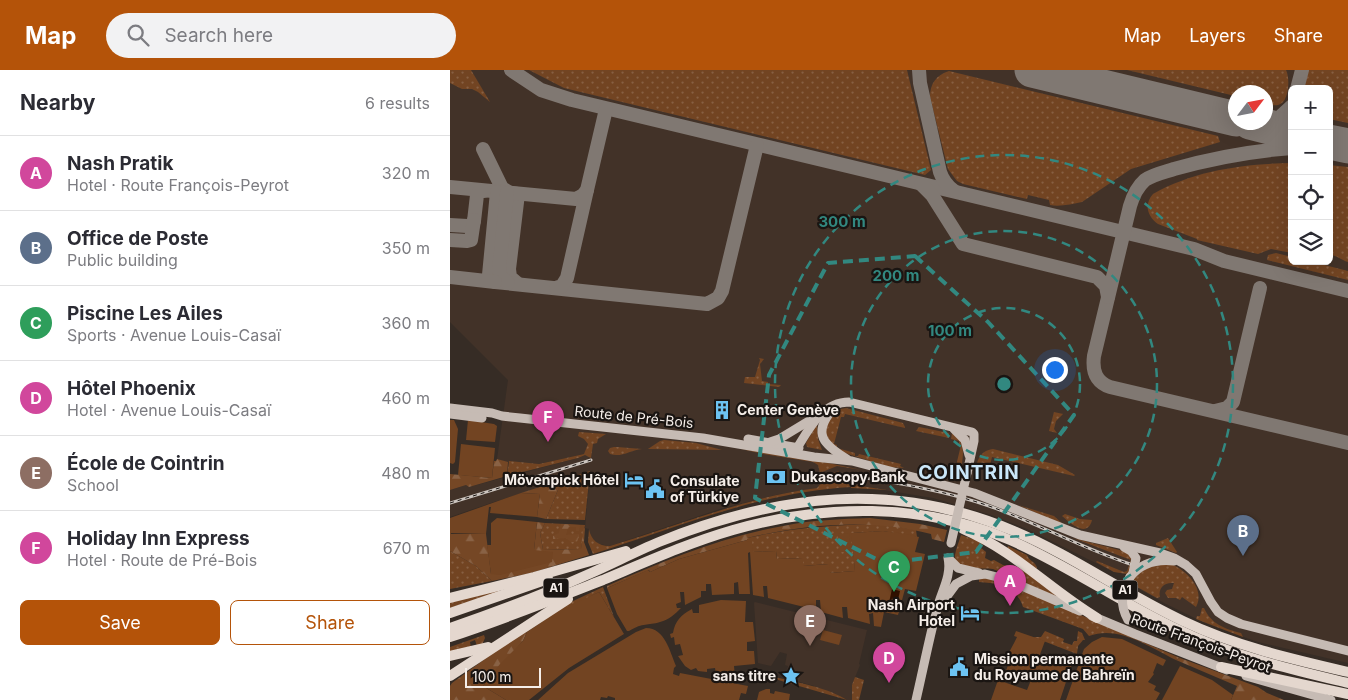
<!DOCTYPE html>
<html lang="en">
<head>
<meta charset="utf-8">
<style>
  :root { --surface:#fff; --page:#f2f2f3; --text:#2b2b33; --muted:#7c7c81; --line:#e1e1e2; --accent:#b45309 }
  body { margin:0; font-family:Inter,sans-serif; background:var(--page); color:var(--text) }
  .controls { position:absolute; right:15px; top:15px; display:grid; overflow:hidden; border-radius:8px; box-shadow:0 5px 20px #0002 }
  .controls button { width:45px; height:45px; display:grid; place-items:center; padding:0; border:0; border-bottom:1px solid var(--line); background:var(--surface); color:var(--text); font:25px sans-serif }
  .compass { position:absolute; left:778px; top:15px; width:45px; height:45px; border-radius:50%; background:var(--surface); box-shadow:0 5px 20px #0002; rotate:58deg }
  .scale { position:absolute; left:15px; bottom:12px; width:76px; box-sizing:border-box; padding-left:5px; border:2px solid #f5eee9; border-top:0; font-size:14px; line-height:18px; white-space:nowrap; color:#f5eee9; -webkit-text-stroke:4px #1a1512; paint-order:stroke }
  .you { position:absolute; left:604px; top:299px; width:18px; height:18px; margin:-12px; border:4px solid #fff; border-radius:50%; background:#1a73e8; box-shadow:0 0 0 8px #1a73e833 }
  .badge { display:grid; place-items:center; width:32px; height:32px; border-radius:50%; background:var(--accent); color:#fff; font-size:16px; font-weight:700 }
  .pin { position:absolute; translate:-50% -41px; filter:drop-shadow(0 1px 2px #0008) }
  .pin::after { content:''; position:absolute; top:26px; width:18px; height:15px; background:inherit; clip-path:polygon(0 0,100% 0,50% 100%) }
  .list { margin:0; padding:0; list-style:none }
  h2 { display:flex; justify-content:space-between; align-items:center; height:65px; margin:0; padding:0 20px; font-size:21px }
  h2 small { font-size:16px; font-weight:400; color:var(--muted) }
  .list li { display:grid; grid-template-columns:32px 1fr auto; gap:15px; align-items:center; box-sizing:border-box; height:75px; padding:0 20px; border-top:1px solid var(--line) }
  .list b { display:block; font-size:19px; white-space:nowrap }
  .list p { margin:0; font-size:16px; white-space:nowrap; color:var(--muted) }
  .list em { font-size:16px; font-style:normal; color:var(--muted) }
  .actions { display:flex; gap:10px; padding:15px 20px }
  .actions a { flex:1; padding:11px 0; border:1px solid var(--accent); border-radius:8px; text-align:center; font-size:18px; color:var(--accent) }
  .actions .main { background:var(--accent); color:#fff }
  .icon { flex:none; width:28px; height:28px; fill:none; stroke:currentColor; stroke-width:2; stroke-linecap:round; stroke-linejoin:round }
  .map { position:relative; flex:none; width:898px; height:630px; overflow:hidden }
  header { display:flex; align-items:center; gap:30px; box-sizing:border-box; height:70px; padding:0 25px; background:var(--accent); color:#fff }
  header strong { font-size:24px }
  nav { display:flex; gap:28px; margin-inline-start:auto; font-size:18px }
  .search { width:350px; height:45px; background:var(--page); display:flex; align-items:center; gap:12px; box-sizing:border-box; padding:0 18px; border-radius:28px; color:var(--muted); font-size:19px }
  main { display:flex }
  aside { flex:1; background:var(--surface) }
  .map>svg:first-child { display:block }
</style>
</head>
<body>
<header>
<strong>Map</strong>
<div class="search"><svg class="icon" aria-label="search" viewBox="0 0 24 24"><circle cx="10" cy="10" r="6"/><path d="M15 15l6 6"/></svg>Search here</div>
<nav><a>Map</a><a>Layers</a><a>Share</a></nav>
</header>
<main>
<aside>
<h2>Nearby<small>6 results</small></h2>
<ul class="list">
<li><span class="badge" style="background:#d1479c">A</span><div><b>Nash Pratik</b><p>Hotel · Route François-Peyrot</p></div><em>320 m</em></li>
<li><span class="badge" style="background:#5c6f8a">B</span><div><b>Office de Poste</b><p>Public building</p></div><em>350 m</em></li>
<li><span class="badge" style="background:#2e9e5b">C</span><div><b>Piscine Les Ailes</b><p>Sports · Avenue Louis-Casaï</p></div><em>360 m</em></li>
<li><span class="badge" style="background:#d1479c">D</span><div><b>Hôtel Phoenix</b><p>Hotel · Avenue Louis-Casaï</p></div><em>460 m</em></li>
<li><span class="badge" style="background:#8d6e63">E</span><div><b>École de Cointrin</b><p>School</p></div><em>480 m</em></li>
<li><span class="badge" style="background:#d1479c">F</span><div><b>Holiday Inn Express</b><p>Hotel · Route de Pré-Bois</p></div><em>670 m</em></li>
</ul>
<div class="actions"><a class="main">Save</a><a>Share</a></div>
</aside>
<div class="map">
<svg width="898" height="630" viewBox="0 0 898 630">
  <defs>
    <pattern id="grass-dots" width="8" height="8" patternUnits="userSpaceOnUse" patternTransform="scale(1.25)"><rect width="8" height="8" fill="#724422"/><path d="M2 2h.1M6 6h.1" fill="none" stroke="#875f42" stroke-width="1.8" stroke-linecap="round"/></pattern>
    <pattern id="forest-firs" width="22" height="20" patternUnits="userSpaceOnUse" patternTransform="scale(1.25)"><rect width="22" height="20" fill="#754725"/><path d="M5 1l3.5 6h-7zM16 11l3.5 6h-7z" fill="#896245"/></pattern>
    <pattern id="water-waves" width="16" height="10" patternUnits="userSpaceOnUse" patternTransform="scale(1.25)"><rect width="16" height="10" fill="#321200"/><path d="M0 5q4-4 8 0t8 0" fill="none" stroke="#503525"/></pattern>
  </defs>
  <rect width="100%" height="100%" fill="#362c25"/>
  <g fill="#423228" fill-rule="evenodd">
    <path d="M0 0H898V593L808 572 782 563 755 553 716 534 673 510 676 504 664 502 577 459 541 445 483 428 397 414 388 409 389 402 367 418 330 424 273 438 160 476 148 474 140 466 139 459 135 458 140 402 44 432 0 447V420L16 415 19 417 128 388 134 384 89 394 56 392 47 389 58 310 0 252ZM842 19H879V191H842ZM786 22H816V52H786Z"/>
    <polygon points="305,532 417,560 409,594 410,595 402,615 402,630 397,630 390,626 364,618 364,616 335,608 338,596 335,595 337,584 330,582 321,596 308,593 304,533"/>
  </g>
  <g fill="url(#grass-dots)">
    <polygon points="0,0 21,0 40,32 28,22 22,19 12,19 0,13"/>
    <polygon points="79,0 457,0 481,100 475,105 114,18"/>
    <path d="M677 0H836C840 8 839 27 832 33 827 37 821 35 816 33V22H786L785 26Z"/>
    <polygon points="857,0 898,0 898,53 879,49 879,19 853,19"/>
    <path d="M499 1 768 66 770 72 681 99 632 132C622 134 610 137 600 135L599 130 578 125 577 129 513 114 507 111 498 99 480 27C480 14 486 5 499 1Z"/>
    <path d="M842 93V183L821 179 808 184 747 170V169L708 154C697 146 694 134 703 124 745 100 795 94 842 93Z"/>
    <path d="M879 95 898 97V192C891 190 887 185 879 185Z"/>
    <polygon points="826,183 842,187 842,191 859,191 898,201 898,210 817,190 818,185"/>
    <polygon points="309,288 314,289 310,294 312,311 318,312 318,314 331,315 329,317 294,313 295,307 305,307 310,290"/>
    <path d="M396 338 453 353 455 357V358L395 344 394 347H391L384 374 387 375V378L405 383V386H408L409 384 451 394 450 396 454 398 439 397 395 383C369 372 367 342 396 338Z"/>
    <polygon points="604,342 613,344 606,351 604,359 607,363 599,361"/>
    <polygon points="367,354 368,369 372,380 357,377 356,373"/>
    <polygon points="469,357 499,363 499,368 466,361"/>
    <polygon points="129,362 156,364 148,369 147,373 143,374 141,388 135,385 128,388 57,406 59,391 89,394 134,384 138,374 134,369 128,366"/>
    <polygon points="214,370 246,373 272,380 198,379 210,371"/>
    <path d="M164 377H167L192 379C181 380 171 388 160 384L158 381 160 378Z"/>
    <polygon points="291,379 334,384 412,400 387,396 370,403 368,395 363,392 313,384"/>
    <path d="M543 379 608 395 625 405 624 406 542 387 539 400 530 398 524 405C527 393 528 381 543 379Z"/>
    <polygon points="140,401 135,450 96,449 112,410"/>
    <path d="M389 401 388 409 397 410V414L437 420 401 418V417C311 422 228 457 143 484L138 472 139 459C141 470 148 476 160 476 229 455 297 427 367 418L378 405Z"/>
    <polygon points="568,435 604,446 614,455"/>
    <path d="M615 444 630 449 642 450C637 469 620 453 612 446Z"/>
    <polygon points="95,453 135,455 131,479 93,480 90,463"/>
    <path d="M427 454 461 459 466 460 467 467 433 461 402 463 405 501 379 503 378 494 353 496 352 488 327 489 326 481 302 482 297 472V468C340 458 383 455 427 454Z"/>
    <path d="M511 465 529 471 533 474 531 478 536 482 535 488 541 491 544 490 553 495 572 498 616 531 543 499C533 497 503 503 505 485 506 478 509 472 511 465Z"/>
    <polygon points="623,468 677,482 682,485 682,499 677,504 664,502 646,492 647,491 674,502 677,501 681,490"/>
    <polygon points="718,468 727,482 726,483 706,475 706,473"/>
    <path d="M558 476 577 485C579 491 586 492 587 498L586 500 557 479Z"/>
    <polygon points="0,481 26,496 42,511 0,519"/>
    <path d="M720 494C736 499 756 520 746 537L732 527 730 530 726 528H718L715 523 717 520 722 519 724 513C714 512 708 518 710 527L707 528 680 513C692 498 701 495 720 494Z"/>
    <path d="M529 508H537L552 511 730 588 726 590C699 577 669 555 639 566L633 559 573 537C567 517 548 513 529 512Z"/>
    <polygon points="153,517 164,547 149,522 91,552 77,562 68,565 121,532"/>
    <polygon points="47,519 48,522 0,538 0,530"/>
    <path d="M752 538H754C761 554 775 559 791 563L793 567 746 549 747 546H750Z"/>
    <polygon points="595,561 614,569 613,572 622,575 624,571 627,571 628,561 632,563 635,570 633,570 628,576 627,584 583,567 591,567"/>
    <polygon points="34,565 35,568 32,575 27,576 25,570 20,572 21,577 0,582 0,577"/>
    <path d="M324 607C344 611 381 619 397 630L325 609V612L322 611Z"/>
    <polygon points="405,607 414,610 409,630 402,630 402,615"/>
  </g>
  <g fill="url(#forest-firs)">
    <path d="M502 363C517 373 513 385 511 401L505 400 511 375 509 374V371L501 369Z"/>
    <polygon points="47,389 58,392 57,406 19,417 16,415 0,420 0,404 42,408 44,391 46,391"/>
    <polygon points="112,410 96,449 87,447 90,424 71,423"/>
    <path d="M420 448 470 454 497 460 494 472 482 469 481 464C421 448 357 454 297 468V470L229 489 200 502 199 500 157 518V516C213 491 272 467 333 456 361 450 391 449 420 448Z"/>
    <polygon points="87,452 95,453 90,463 93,480 131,479 133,459 135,458 134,472 139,485 81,503 42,511 26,496 0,481 0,461 1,464 36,464 41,504 84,480"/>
    <polygon points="111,454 130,455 129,461 126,461 126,457 118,457 116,465 129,464 127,472 121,472 116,468 103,469 103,466 109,463"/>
    <polygon points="77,562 73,571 33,616 56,630 0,630 0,616 2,613 68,565"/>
    <polygon points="730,588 808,617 817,623 834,630 781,630 787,616 726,590"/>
  </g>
  <g fill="#724422">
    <polygon points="0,350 4,350 8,359 5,392 3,394 0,393"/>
    <polygon points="18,350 44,354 47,356 45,372 16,370"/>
    <polygon points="11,374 45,378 42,408 8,405"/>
    <polygon points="71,423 90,424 87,447 40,443 41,437 39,437 36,464 0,463 0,448"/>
    <polygon points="47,448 87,452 84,480 103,482 102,492 50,505 41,504 37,475 41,475 41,453"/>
    <path d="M433 461 456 464 469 467 465 482 475 484 466 521 455 519 448 545 434 542 431 557 424 556 423 543 419 544 420 554 398 548 397 537H392L393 548 371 542 370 530H366V540L318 528 317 516H313L314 527 303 525 300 482 298 483 300 524H289L288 512 284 513V524L262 525 261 514H256V521H251V527L235 535 234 522H230L231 532 226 534 227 538H231C225 544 219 550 210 552 197 556 194 552 179 561H177L167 544 157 518 198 500 200 502 229 489 297 470V472L302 471 303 482 326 481 327 489 353 488V496L379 494 380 503 405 501 401 463Z"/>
    <polygon points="399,463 400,482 389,482 388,464"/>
    <polygon points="149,522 174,564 119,598 79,630 56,630 33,616 50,594 73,571 77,562 106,542"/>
    <path d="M271 530 296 531 295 552H303L305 571 297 572V581H304L305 594 284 596 285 607 266 604 265 598 257 599V602L248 601 246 598 241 600 235 596 228 586 233 585 230 574 225 575 224 567 221 568 220 564 223 563C225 551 231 545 242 539L243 543H249V535Z"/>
    <path d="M196 558C215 558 220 582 226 596L224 598 223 604 229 606 230 603 298 616 296 624 291 623 289 630H165V628L158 626 157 628 151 627 150 630H88L118 603 186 562Z"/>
    <polygon points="373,560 392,565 389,575 370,570"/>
    <path d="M566 561 595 571 589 587 594 589 596 584 619 592 622 587 624 588 610 630H541L548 610 577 620 581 610 571 607 572 604 568 603V605L556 601 558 595H560L562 591 556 589C559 581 564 574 567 567L564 566Z"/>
    <polygon points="652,567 672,569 716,590 713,596 707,593 703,603 704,604 698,612 706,616 704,620 710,623 706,630 616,630 634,579 642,572"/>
    <polygon points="730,596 762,610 783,625 781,630 712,630"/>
    <polygon points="316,619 320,619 320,623 324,624 325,621 340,624 339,630 307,630 309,622"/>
  </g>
  <polygon fill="url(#water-waves)" points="442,519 450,521 446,539 438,537"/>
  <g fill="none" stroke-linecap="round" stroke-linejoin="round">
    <g stroke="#807872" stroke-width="14">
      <polyline points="61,0 91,20 122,30 744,179 774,191 898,221"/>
      <path d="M469 0 470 13 490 102C493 111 497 116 504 121"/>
      <polyline points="847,19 852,0"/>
      <polyline points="810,55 830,47 842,36"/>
      <path d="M842 78C802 81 763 88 724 99 715 102 704 104 695 110 687 117 683 126 680 136L644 286C642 301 646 312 660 317L898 373"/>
      <polyline points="879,78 898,80"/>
      <polyline points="33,79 52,118 60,123 68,124 59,199 60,207 67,213"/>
      <polyline points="471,114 482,125 513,174 647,207 656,216 658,227"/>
      <polyline points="0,117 126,129 133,125 137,120 156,39"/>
      <polyline points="47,122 39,205 45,212 257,234 268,228 272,221 307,75"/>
      <polyline points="57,123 49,200 51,207 58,213"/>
      <polyline points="0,155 17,156 22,155 24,151 27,125 29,122 34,121"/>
      <polyline points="0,170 17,171 21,170 24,150"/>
      <polyline points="0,207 45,212"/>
      <polyline points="106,218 112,216 117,208 137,120"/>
      <polyline points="765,341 777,338 783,332 810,218"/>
    </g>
    <g stroke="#807872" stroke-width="35">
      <polyline points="582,0 786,49"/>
      <polyline points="800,52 842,63"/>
      <polyline points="879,72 898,76"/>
    </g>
    <g stroke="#c6bbb4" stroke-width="9">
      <polyline points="0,338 42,343 52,346 70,348 253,368 364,387 402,391 524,423 630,465 710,483 724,488 736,495 746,504 761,532 768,542 777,548 791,554 898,581"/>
      <path d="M382 340C362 364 374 375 397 389"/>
      <polyline points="0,344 32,348"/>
      <polyline points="504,359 515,370 519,385"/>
      <polyline points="298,369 349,378"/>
      <polyline points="320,372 329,369 367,346"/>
      <path d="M344 383C357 363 370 332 399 332L522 362 524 364V371L517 403"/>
      <polyline points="674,477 681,481 686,488 683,503"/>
      <polyline points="499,489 508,498 529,503"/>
      <path d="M680 507C691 493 706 489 724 491"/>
      <polyline points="486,541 506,514 521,506 535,504 555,509 630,541"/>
      <polyline points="642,546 685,564 777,600"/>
      <polyline points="796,606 881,630"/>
      <path d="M466 630C473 600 479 569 487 539 491 522 502 506 498 488"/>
    </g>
    <g stroke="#e4d7ce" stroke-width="10">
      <path d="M513 459C566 482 599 519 647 548"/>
      <polyline points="0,528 84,507 176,481"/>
      <polyline points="0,543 98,509"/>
      <path d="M0 558C47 542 94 524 139 504 162 494 185 482 209 472 327 424 444 410 564 461 623 486 675 524 733 551 785 576 842 589 898 602"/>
      <path d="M0 567C52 550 102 530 153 510 196 492 238 473 283 460 374 434 471 432 560 470 618 495 671 533 729 560 782 586 840 599 898 613"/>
      <polyline points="0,586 38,577"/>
      <polyline points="771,597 898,624"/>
      <polyline points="0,606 118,529"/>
    </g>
    <g stroke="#cbc4be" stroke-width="3">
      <g id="rail">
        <path d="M390 404C440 412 490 419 539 436 587 453 631 478 680 494"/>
        <polyline points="0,433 141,390"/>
      </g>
    </g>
    <use href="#rail" stroke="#1a1512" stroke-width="1" stroke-dasharray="4" stroke-linecap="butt"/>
    <g stroke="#c6bbb4" stroke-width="9">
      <polyline points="501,473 517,403"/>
      <path d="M678 550C670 536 671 521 680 507"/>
    </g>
  </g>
  <path fill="none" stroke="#328880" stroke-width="4" stroke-dasharray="10 6" stroke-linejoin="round" d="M465 186 538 252 624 345 526 482 434 493 305 428 319 305 378 193Z"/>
  <g fill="none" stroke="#328880" stroke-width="2.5" stroke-dasharray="9 6">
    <circle cx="554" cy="314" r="76"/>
    <circle cx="554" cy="314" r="153"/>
    <circle cx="554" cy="314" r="229"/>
  </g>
  <defs>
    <g id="building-bare" transform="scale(1.5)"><path d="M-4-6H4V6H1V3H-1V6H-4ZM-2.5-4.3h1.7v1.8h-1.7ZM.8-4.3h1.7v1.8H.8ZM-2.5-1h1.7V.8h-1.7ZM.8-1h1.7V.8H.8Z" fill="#6cc3f2" stroke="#1a1512" stroke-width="2.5" paint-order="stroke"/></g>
    <g id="bank-bare" transform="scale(1.5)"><path d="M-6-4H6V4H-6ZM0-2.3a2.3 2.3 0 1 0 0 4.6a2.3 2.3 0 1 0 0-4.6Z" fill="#6cc3f2" stroke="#1a1512" stroke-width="2.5" paint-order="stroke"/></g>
    <g id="hotel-bare" transform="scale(1.5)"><path d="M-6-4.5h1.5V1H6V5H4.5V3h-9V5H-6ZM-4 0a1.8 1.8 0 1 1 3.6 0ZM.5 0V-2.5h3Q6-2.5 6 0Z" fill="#6cc3f2" stroke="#1a1512" stroke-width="2.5" paint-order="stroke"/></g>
    <g id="civic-bare" transform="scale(1.5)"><path d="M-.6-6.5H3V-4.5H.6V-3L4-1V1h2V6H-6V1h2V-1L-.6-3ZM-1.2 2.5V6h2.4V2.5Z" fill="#6cc3f2" stroke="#1a1512" stroke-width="2.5" paint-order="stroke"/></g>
    <g id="sight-bare" transform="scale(1.5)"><path d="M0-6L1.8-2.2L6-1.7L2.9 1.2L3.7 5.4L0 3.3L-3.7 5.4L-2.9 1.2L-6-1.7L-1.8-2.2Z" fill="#6cc3f2" stroke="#1a1512" stroke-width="2.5" paint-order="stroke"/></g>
  </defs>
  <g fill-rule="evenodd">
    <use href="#building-bare" x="272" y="340"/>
    <use href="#bank-bare" x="326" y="407"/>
    <use href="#hotel-bare" x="184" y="410"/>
    <use href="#civic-bare" x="205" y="419"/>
    <use href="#hotel-bare" x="520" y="543"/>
    <use href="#civic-bare" x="509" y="597"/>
    <use href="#sight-bare" x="341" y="606"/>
  </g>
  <g text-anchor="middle" stroke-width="4.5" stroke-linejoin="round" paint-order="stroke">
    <g fill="#1a1512" stroke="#b3ada8" stroke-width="1">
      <rect x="93.5" y="508.5" width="25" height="19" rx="4"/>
      <rect x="662.5" y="510.5" width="25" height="19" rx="4"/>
    </g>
    <g font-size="12" font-weight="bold" fill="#f5eee9">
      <text x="106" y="522">A1</text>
      <text x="675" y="524">A1</text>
    </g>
    <g font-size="14" font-weight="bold" fill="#f5eee9" stroke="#1a1512" text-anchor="start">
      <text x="287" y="345">Center Genève</text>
      <text x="341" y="412">Dukascopy Bank</text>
      <text x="169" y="415" text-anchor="end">Mövenpick Hôtel</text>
      <text x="220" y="416">Consulate<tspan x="220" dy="16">of Türkiye</tspan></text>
      <text x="505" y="540" text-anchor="end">Nash Airport<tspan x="505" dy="16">Hotel</tspan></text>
      <text x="524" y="594">Mission permanente<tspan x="524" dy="16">du Royaume de Bahreïn</tspan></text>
      <text x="326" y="611" text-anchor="end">sans titre</text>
    </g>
    <g font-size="14" fill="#f5eee9" stroke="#1a1512">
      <text transform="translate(184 347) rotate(6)" y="5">Route de Pré-Bois</text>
      <text transform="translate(751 573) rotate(20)" y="5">Route François-Peyrot</text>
    </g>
    <g font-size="19" font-weight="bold" letter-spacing="1" fill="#cae7f9" stroke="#1a1512">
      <text x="519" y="409">COINTRIN</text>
    </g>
  </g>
  <circle cx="554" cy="314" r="8" fill="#328880" stroke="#1a1512" stroke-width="2.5"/>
  <g font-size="15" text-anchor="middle" font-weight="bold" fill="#328880" stroke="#1a1512" stroke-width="4.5" stroke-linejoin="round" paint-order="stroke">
    <text x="392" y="157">300 m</text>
    <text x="446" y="211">200 m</text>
    <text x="500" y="266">100 m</text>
  </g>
</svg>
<div class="controls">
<button>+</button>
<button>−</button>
<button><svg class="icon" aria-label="locate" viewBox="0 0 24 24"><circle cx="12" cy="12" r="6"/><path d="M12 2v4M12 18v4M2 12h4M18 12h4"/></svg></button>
<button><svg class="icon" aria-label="layers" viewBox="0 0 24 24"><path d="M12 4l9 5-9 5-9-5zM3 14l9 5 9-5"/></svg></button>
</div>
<svg class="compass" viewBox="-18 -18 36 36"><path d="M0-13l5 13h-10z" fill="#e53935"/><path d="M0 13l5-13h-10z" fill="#7c7c81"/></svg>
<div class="scale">100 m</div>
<div class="you"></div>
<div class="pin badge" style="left:560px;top:536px;background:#d1479c">A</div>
<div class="pin badge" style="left:793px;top:486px;background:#5c6f8a">B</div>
<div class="pin badge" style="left:444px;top:522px;background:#2e9e5b">C</div>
<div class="pin badge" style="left:439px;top:613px;background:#d1479c">D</div>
<div class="pin badge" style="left:360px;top:576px;background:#8d6e63">E</div>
<div class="pin badge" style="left:98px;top:372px;background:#d1479c">F</div>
</div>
</main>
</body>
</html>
